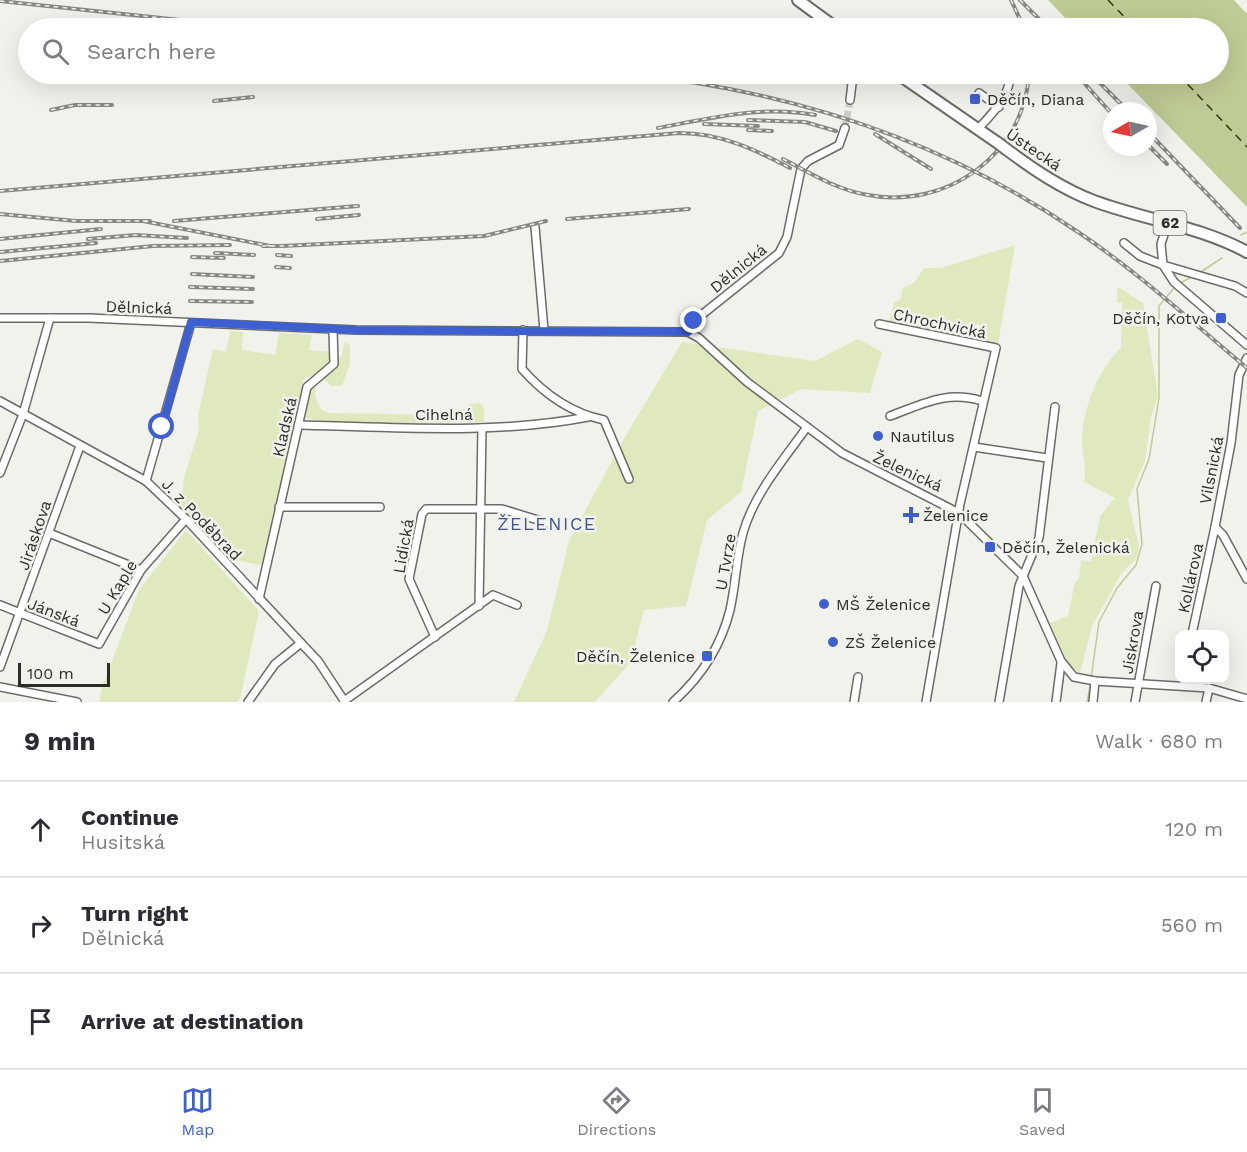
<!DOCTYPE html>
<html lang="en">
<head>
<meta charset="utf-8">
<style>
  :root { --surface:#fff; --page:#f7f7f7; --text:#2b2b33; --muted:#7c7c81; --line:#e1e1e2; --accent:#3e5fd1 }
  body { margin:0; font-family:"Work Sans",sans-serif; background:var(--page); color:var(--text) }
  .controls { position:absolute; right:18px; bottom:18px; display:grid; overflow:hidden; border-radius:12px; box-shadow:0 6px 24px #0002 }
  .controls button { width:54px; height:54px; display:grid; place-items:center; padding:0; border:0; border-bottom:2px solid var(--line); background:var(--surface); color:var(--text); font:30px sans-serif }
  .compass { position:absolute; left:1103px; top:102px; width:54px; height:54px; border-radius:50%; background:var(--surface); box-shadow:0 6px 24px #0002; rotate:261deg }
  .scale { position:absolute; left:18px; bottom:15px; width:92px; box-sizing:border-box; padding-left:6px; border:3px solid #2c2d2a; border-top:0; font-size:16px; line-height:21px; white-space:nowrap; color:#2c2d2a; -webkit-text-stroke:4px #f1f2ec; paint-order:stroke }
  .stop { position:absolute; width:18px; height:18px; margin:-14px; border:4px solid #3e5fd1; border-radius:50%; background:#fff }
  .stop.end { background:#3e5fd1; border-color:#fff; box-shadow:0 2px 6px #0008 }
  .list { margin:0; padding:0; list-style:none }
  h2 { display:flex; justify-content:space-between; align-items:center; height:78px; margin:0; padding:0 24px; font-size:26px }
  h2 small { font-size:20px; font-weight:400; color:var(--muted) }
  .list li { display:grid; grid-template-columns:39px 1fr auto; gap:18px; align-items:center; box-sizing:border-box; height:96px; padding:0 24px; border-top:2px solid var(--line) }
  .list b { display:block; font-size:22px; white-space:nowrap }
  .list p { margin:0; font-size:20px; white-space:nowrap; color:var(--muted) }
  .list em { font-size:20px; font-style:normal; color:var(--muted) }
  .icon { flex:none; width:33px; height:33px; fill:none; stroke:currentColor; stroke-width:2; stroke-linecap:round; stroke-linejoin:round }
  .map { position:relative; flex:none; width:1247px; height:702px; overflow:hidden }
  .search { position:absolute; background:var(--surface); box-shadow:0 6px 24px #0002; left:18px; right:18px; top:18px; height:66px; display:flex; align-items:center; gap:15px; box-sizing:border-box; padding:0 21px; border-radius:33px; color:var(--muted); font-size:22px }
  .sheet { height:366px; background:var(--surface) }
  nav { display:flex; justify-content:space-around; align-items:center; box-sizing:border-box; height:84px; border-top:2px solid var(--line); background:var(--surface); font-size:16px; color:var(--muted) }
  nav a { display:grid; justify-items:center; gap:3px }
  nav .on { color:var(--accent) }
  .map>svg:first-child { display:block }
</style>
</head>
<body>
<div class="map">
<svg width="1247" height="702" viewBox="0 0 1247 702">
  <rect width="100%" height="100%" fill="#f1f2ec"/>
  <g fill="#dfe9bd">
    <polygon points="1015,245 998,344 984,341 979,324 966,327 968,338 889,322 894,302 900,300 903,288 914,283 924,268 941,268"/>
    <path d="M1120 288 1143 303 1158 396 1151 417 1145 461 1128 500 1139 546 1136 559 1121 574 1092 626 1080 673 1069 665 1050 623 1068 616 1075 582 1079 579 1081 560 1091 562 1100 516 1115 498 1084 482C1087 468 1082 455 1082 440 1083 407 1098 371 1121 347L1122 303 1117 302V289Z"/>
    <path d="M230 331 243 332 242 350 275 355 279 333 312 335 309 350 332 352C328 371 322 374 304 378L262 565 230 559 181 505 184 478 199 429 198 415 213 349 226 352Z"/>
    <polygon points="858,339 882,352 870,393 801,389 758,411 741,492 707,520 686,606 644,610 630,663 595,702 514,702 547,631 569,541 626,435 682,342 815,361"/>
    <polygon points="345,341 350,346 350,364 342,386 331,386 323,378 337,366 337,359 342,355"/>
    <path d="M311 385H314C316 396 316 410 329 413L444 415 451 410 467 409 470 404 480 403 484 408V422L369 425 322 422 303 417Z"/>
    <polygon points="186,530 259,611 240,699 237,702 99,702 102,687 139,590"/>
  </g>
  <polygon fill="#bfcb94" points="1048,0 1234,0 1247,14 1247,207 1118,74 1218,74 1218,28 1075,28"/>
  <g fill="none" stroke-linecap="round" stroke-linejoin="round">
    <g stroke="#bfcb94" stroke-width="1.5">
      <polyline points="1241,235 1247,232"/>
      <polyline points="1199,273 1222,258"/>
      <polyline points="1180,283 1192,277"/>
      <polyline points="1091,678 1099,622 1117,588 1136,565 1142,544 1137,489 1149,459 1159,398 1159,306 1174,288"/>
      <polyline points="1087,702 1091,682"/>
    </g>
    <g stroke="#32380e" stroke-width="1.5" stroke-dasharray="8 6" stroke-linecap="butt">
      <polyline points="1108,0 1135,28"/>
      <polyline points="1178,74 1247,147"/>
    </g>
    <polyline stroke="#cacbc5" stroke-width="7" stroke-dasharray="7 3.5" stroke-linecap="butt" points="845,128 850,100"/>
    <g stroke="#6b6c67" stroke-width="10">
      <g id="street">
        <polyline points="847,74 852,84 850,100"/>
        <polyline points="979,93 999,107"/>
        <path d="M978 129C995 111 1008 98 1011 74"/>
        <polyline points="1168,222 1161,244 1163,265 1235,286 1247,293"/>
        <polyline points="535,227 544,330"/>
        <polyline points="1124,243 1140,256 1163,265 1174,282 1247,345"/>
        <polyline points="0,318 89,318 356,330 688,332 694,321 779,253 787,237 801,169 808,161 839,145 845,128"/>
        <polyline points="879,324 996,348 960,504 926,702"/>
        <path d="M523 330 522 369C544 394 571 413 604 420L629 479"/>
        <polyline points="688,332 699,338 747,382 842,453 959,513 1023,576 1061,661 1074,677 1095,681 1209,688 1247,699"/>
        <polyline points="1247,358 1239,375 1231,443 1215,527 1223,535 1247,579"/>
        <polyline points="0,401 146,481 186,519 301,643 318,661 345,702"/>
        <path d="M890 416C923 404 947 390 982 401"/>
        <path d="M299 425C395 427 493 435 588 417"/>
        <polyline points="974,447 1047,458"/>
        <polyline points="0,473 23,414 50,318"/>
        <polyline points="146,481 191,323"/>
        <polyline points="279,507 380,507"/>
        <polyline points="49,533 141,570"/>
        <polyline points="259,599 307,387 334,364 333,330"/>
        <polyline points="0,605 99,644 141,570 186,519"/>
        <polyline points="479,606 482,428"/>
        <polyline points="1192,634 1215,527"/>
        <polyline points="435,637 409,579 422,514 426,509 502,509 551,524"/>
        <polyline points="0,667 80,446"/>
        <polyline points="0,687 77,702"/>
        <polyline points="344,701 493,595 517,605"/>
        <polyline points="248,702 275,664 301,643"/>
        <path d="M673 702C701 677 721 646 730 610 736 584 736 558 743 533 754 494 784 459 807 427"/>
        <polyline points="854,702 858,677"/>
        <polyline points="999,702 1019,586 1039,538 1055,407"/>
        <polyline points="1056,702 1061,663"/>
        <polyline points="1093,702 1095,681"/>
        <polyline points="1135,702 1156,586"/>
        <polyline points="1206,702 1209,688"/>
      </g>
    </g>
    <g stroke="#6b6c67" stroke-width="14">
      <g id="primary">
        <polyline points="798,0 836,28"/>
        <polyline points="898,74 998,143"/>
        <path d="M1006 149C1033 169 1062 189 1094 201 1145 220 1199 226 1247 252"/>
      </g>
    </g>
    <use href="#street" stroke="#fff" stroke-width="7"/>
    <use href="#primary" stroke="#fff" stroke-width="10"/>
    <g stroke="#878884" stroke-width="4">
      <g id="rail">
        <polyline points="1011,0 1024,28"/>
        <polyline points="1020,0 1048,28"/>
        <polyline points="0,1 257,28"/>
        <polyline points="46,23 94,28"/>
        <path d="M630 74C791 91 943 140 1078 232 1138 272 1192 322 1247 368"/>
        <polyline points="1076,74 1112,114"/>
        <polyline points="1091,74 1128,111"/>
        <polyline points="214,101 253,97"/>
        <polyline points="51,110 75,105 112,105"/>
        <polyline points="748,120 805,122 836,131"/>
        <polyline points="704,124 758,126"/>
        <path d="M658 128C711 118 762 105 815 115"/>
        <polyline points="748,130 772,131"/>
        <polyline points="1148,132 1240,228"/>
        <polyline points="875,134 931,169"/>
        <polyline points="1148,145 1167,164"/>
        <path d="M783 159C810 173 837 190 868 195 946 210 1024 155 1029 74"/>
        <path d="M0 191 679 133C720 133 754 149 790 168"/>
        <polyline points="0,214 76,221 150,221"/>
        <polyline points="317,219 359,215"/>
        <polyline points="567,219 689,209"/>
        <polyline points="143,221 270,246 263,246 282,246 484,236 546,221"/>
        <polyline points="174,221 358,206"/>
        <polyline points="0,239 101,229"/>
        <polyline points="88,239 136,235 187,238"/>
        <polyline points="0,252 96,243"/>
        <polyline points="215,253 254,255"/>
        <polyline points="277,255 291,256"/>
        <polyline points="192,257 224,258"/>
        <polyline points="0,261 153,246 230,245"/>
        <polyline points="276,267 290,268"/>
        <polyline points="192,274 253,277"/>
        <polyline points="190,287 253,289"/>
        <polyline points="190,301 252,302"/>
      </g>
    </g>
    <use href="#rail" stroke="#f1f2ec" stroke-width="1.5" stroke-dasharray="4.5" stroke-linecap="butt"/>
    <g stroke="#6b6c67" stroke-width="14" stroke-linecap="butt">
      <polyline id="primary-bridge" points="998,143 1006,149"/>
    </g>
    <use href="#primary-bridge" stroke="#fff" stroke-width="10"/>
  </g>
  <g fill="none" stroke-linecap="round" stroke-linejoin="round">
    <polyline stroke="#3e5fd1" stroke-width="8" points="162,427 191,322 356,330 688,332 694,321"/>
  </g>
  <g fill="#3e5fd1" stroke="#f1f2ec" stroke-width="2">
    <rect x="969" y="93" width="12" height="12" rx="3"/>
    <rect x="1215" y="312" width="12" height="12" rx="3"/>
    <circle cx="878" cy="436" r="6"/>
    <path d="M908 506h6v6h6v6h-6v6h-6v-6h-6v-6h6z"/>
    <rect x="984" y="541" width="12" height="12" rx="3"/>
    <circle cx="824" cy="604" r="6"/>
    <circle cx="833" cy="642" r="6"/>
    <rect x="701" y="650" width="12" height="12" rx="3"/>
  </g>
  <g text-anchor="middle" stroke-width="5" stroke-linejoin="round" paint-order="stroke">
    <rect fill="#f1f2ec" stroke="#676864" stroke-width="1.5" x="1153.5" y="211" width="33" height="24" rx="4.5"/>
    <g font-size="15" font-weight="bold" fill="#2c2d2a">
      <text x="1170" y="228">62</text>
    </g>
    <g font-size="16" fill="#2c2d2a" stroke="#f1f2ec" text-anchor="start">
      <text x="987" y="105">Děčín, Diana</text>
      <text x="1209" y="324" text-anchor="end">Děčín, Kotva</text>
      <text x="890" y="442">Nautilus</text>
      <text x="923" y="521">Želenice</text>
      <text x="1002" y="553">Děčín, Želenická</text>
      <text x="836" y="610">MŠ Želenice</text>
      <text x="845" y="648">ZŠ Želenice</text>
      <text x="695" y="662" text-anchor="end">Děčín, Želenice</text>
    </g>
    <g font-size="16" fill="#2c2d2a" stroke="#f1f2ec">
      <text transform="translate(1034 149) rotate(34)" y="6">Ústecká</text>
      <text transform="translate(738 268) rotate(-39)" y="6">Dělnická</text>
      <text transform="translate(139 307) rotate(2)" y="6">Dělnická</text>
      <text transform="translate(940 323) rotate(12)" y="6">Chrochvická</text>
      <text x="444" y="420">Cihelná</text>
      <text transform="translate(284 427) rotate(-77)" y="6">Kladská</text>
      <text transform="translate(1211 470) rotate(-79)" y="6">Vilsnická</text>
      <text transform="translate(908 471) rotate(25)" y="6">Želenická</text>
      <text transform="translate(202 519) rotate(46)" y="6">J. z Poděbrad</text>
      <text transform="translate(34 535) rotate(-71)" y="6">Jiráskova</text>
      <text transform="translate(403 546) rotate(-80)" y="6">Lidická</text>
      <text transform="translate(725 562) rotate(-80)" y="6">U Tvrze</text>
      <text transform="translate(1190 578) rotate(-78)" y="6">Kollárova</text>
      <text transform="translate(117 587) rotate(-59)" y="6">U Kaple</text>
      <text transform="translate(54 612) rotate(21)" y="6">Jánská</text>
      <text transform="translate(1132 642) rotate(-80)" y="6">Jiskrova</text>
    </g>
    <g font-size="18" letter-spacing="1.5" fill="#3f548f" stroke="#f1f2ec">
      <text x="547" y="530">ŽELENICE</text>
    </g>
  </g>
</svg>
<div class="controls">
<button><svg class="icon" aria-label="locate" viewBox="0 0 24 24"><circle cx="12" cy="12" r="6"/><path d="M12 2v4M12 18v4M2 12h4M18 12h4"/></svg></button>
</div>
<svg class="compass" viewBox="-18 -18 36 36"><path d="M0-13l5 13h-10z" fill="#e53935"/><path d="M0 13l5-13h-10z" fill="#7c7c81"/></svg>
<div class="scale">100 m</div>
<div class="stop" style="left:162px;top:427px"></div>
<div class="stop end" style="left:694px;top:321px"></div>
<div class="search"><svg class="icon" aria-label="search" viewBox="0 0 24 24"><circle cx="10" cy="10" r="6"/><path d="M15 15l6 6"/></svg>Search here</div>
</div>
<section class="sheet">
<h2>9 min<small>Walk · 680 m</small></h2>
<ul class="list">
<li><svg class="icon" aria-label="ahead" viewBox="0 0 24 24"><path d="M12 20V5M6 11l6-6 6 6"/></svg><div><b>Continue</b><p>Husitská</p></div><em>120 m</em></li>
<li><svg class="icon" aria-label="right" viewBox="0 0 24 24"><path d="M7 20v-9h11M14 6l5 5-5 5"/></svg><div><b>Turn right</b><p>Dělnická</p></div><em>560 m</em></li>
<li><svg class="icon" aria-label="arrive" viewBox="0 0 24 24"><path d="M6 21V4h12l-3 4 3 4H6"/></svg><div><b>Arrive at destination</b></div></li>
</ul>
</section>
<nav>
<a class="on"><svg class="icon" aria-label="map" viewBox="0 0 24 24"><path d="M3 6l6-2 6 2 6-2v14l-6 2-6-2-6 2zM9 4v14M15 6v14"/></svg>Map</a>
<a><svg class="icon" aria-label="directions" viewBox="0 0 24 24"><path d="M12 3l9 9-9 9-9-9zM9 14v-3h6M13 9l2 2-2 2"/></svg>Directions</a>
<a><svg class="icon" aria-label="saved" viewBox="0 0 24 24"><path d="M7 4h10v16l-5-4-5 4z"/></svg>Saved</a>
</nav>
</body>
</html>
